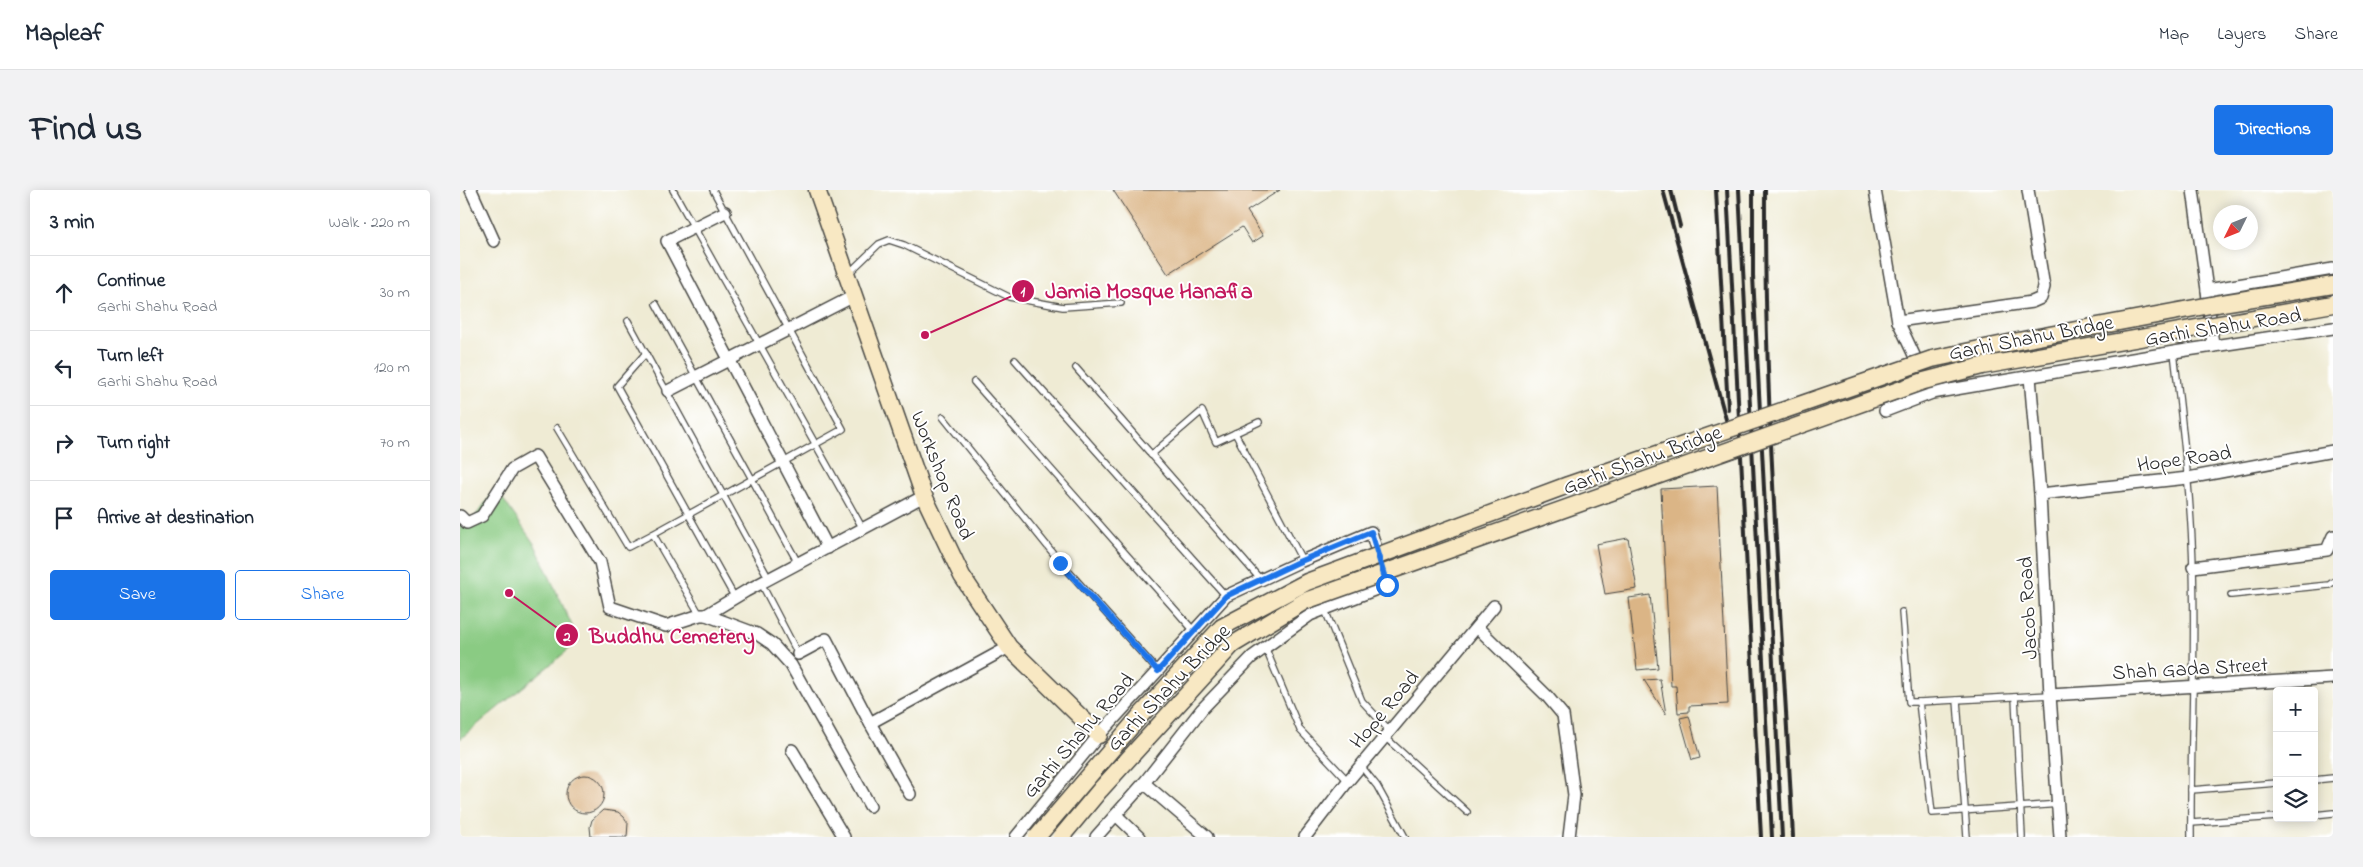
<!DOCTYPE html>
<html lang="en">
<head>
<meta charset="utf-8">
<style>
  :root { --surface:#fff; --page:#f2f2f3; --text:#1f2937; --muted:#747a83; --line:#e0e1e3; --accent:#1a73e8 }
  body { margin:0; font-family:"Indie Flower",sans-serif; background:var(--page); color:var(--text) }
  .controls { position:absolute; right:15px; bottom:15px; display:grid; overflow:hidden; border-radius:5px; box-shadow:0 2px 12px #0003 }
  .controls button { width:45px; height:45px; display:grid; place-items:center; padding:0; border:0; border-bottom:1px solid var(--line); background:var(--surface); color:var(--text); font:25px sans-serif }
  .compass { position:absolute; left:1753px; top:15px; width:45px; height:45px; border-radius:50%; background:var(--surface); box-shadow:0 2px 12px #0003; rotate:227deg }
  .stop { position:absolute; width:15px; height:15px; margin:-11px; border:4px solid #1a73e8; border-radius:50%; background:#fff }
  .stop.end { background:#1a73e8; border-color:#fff; box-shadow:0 1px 5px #0008 }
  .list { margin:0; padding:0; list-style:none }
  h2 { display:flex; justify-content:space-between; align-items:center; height:65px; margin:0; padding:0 20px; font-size:21px }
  h2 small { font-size:16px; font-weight:400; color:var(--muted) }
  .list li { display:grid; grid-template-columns:32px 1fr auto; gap:15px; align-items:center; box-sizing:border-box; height:75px; padding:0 20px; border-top:1px solid var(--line) }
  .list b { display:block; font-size:19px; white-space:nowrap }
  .list p { margin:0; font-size:16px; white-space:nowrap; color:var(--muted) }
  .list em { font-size:16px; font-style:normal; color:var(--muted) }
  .actions { display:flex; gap:10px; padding:15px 20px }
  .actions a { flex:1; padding:11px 0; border:1px solid var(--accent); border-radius:5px; text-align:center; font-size:18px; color:var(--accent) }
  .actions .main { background:var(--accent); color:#fff }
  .icon { flex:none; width:28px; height:28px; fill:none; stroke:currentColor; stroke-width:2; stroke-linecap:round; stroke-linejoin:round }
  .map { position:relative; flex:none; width:1873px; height:647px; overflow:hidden; border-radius:5px }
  header { display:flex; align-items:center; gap:30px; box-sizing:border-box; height:70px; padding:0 25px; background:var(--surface); border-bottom:1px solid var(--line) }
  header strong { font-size:24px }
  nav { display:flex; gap:28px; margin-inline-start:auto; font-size:18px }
  .intro { display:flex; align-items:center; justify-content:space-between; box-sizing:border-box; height:120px; padding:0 30px }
  h1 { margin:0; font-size:35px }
  .button { padding:12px 22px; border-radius:5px; background:var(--accent); color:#fff; font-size:18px; font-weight:700 }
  main { display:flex; gap:30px; padding:0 30px }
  aside { flex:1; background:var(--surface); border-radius:5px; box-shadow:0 2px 12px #0003 }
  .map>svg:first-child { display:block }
</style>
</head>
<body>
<header>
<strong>Mapleaf</strong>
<nav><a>Map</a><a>Layers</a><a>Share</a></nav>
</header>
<div class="intro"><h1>Find us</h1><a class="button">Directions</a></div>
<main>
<aside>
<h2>3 min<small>Walk · 220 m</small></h2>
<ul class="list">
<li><svg class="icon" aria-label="ahead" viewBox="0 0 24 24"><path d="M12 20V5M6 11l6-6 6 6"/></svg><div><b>Continue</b><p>Garhi Shahu Road</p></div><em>30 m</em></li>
<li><svg class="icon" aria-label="left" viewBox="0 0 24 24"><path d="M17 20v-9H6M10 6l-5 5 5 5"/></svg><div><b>Turn left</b><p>Garhi Shahu Road</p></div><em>120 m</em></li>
<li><svg class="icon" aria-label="right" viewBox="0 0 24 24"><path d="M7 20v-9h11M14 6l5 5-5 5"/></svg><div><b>Turn right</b></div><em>70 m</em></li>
<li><svg class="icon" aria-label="arrive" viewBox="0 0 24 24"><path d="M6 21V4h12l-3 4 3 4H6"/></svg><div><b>Arrive at destination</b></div></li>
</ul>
<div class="actions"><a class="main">Save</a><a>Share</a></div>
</aside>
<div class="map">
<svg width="1873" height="647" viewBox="0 0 1873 647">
  <rect width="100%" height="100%" fill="#fff"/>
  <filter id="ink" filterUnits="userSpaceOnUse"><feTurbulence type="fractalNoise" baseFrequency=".02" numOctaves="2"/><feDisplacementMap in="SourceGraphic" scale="10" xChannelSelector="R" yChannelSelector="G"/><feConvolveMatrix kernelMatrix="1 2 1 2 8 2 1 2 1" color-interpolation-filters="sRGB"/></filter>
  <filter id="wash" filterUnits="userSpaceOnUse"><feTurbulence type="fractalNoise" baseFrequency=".0096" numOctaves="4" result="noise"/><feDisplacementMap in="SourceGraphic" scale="20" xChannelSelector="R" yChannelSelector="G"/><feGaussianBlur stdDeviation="1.12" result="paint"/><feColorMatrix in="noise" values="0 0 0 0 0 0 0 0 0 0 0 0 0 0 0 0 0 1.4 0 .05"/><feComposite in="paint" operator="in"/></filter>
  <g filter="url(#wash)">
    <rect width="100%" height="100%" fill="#efebd4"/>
    <polygon fill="#8acb83" stroke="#5a7b57" points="36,299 75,355 119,451 0,549 0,323 13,329"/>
    <g id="blocks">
      <g fill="#dbb586">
        <polygon points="653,0 820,0 787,21 803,46 792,53 782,37 708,84"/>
        <polygon points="1257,296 1268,514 1229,516 1229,522 1218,523 1216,496 1211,496 1201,299"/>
        <polygon points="1168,348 1177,399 1145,404 1136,354"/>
        <polygon points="1190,405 1198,478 1177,480 1169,408"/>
        <polygon points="1200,489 1206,524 1184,490"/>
        <polygon points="1229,526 1240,568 1232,570 1220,528"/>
        <circle cx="125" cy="604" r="19"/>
        <polygon points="143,620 158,622 164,627 168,633 167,647 131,647 130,637 132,630"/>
      </g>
    </g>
  </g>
  <g filter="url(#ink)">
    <use href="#blocks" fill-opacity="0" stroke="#484844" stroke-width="1"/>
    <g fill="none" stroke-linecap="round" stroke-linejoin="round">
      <g stroke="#484844" stroke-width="8">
        <g id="service">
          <polyline points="213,0 403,339"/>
          <polyline points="388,84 419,54 429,50 444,55 549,107 603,117 661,113"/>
          <polyline points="196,114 338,373"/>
          <polyline points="168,131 309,389"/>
          <path d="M1714 162C1722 233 1731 305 1733 377 1736 467 1730 557 1731 647"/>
          <polyline points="186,163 157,196 275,408"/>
          <polyline points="555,170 766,406"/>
          <polyline points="616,178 801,390"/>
          <polyline points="514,192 734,441"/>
          <polyline points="483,227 601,373 698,481"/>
          <polyline points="97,238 168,357 193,344 240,425"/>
          <polyline points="775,243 842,370"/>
          <polyline points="691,265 742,221 756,252 799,232"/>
          <polyline points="193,344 383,239 253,0"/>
          <polyline points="301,393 338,464"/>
          <polyline points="1771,405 1869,395 1873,392"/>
          <polyline points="865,420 902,511 930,541"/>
          <polyline points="1442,422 1449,512 1459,512"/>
          <polyline points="805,457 840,540 888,591"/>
          <polyline points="1590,505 1459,512 1472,623 1600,614"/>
          <polyline points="1555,507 1562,647"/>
          <polyline points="1497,510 1507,647"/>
          <polyline points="925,547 1007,622"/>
          <polyline points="901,576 917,596 945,647"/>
          <polyline points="1854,590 1873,588"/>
          <polyline points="1731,600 1817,593"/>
          <polyline points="1854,625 1873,623"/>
          <polyline points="1731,633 1817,627"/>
        </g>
      </g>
      <g stroke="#484844" stroke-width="14">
        <g id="minor">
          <polyline points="11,0 34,51"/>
          <polyline points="1415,0 1438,131 1469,197"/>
          <polyline points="1733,0 1747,100"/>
          <polyline points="265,22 207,51 368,358"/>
          <polyline points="1438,131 1572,112 1581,108 1584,97 1568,0"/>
          <polyline points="1753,156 1747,100 1873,79"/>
          <polyline points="1570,187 1580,304 1590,505 1600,647"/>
          <polyline points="208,201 394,106"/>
          <polyline points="1425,221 1472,203 1714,162 1873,138"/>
          <polyline points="1580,304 1728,288 1873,261"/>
          <polyline points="0,326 7,333 22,326 52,279 75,266 140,372 150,417 206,436 240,425 246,425 286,401 464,306"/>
          <polyline points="1733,377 1867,360 1873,346"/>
          <polyline points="246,425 297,444 312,454 331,475 410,616"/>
          <polyline points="1017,437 1087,506 1103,525 1114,605 1109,647"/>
          <polyline points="338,464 366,449 410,533 450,604"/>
          <polyline points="1590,505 1873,488"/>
          <polyline points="410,533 549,457"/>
          <polyline points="332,560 384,647"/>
          <polyline points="684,593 747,647"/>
          <polyline points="656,625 679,647"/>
          <polyline points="556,647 639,545 766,406 837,373 911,342 927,395 850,425 792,467 742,519 684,593 636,647"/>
          <polyline points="845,647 888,591 1034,416"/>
        </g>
      </g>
      <g stroke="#484844" stroke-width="19">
        <g id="secondary">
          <polyline points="357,0 464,306 502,386 549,457 639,545"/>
          <polyline points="1756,114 1873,95"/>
        </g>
      </g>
      <use href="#service" stroke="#fff" stroke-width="5.5"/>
      <use href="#minor" stroke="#fff" stroke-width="11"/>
      <use href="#secondary" stroke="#f8e8c3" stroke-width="16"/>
      <g stroke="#2b2b2b" stroke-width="4">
        <polyline points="1203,0 1270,244"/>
        <polyline points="1211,0 1220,36"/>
        <polyline points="1256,0 1268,219"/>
        <polyline points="1267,0 1301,647"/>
        <polyline points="1279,0 1312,647"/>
        <polyline points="1293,0 1293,86 1322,647"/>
        <path d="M1305 0C1304 216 1322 432 1333 647"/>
      </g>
      <g stroke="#484844" stroke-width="19" stroke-linecap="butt">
        <g id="secondary-bridge">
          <polyline points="577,647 680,526 762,437 847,392 1108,295 1472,169 1573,148 1756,114"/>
          <polyline points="601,647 640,600 772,455 845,411 1464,191 1522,176 1873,114"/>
        </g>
      </g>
      <use href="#secondary-bridge" stroke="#f8e8c3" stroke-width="16"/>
    </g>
  </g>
  <g fill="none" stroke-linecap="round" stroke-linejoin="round" filter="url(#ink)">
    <polyline stroke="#1a73e8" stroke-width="6" points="600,373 698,481 766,406 836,373 911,342 927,395"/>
  </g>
  <g text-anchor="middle" stroke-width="4" stroke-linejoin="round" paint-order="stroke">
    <g font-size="21" fill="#2b2b2b" stroke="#fff">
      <text transform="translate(1763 136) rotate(-9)" y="7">Garhi Shahu Road</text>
      <text transform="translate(1571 147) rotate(-11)" y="7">Garhi Shahu Bridge</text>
      <text transform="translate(1724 268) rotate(-8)" y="7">Hope Road</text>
      <text transform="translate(1182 269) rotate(-20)" y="7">Garhi Shahu Bridge</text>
      <text transform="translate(483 285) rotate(68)" y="7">Workshop Road</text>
      <text transform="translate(1567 418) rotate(-93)" y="7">Jacob Road</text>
      <text transform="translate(1730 478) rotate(-3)" y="7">Shah Gada Street</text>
      <text transform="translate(708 497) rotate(-46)" y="7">Garhi Shahu Bridge</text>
      <text transform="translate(924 519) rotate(-50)" y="7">Hope Road</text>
      <text transform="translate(618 545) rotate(-49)" y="7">Garhi Shahu Road</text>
    </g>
  </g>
  <path fill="none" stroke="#c2185b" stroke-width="2" d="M465 145L563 101M49 403L107 445"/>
  <g fill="#c2185b" stroke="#fff" stroke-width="2">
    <circle cx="465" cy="145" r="5"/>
    <circle cx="49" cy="403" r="5"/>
    <circle cx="563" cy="101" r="12"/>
    <circle cx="107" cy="445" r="12"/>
  </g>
  <g font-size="15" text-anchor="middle" font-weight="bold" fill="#fff">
    <text x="563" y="106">1</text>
    <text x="107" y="451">2</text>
  </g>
  <g font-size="22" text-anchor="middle" font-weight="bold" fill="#c2185b" stroke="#fff" stroke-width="4" stroke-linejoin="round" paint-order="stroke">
    <text x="689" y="108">Jamia Mosque Hanafia</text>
    <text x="212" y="453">Buddhu Cemetery</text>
  </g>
</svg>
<div class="controls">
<button>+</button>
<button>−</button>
<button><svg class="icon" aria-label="layers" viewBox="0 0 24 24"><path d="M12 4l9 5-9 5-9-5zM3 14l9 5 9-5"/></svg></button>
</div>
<svg class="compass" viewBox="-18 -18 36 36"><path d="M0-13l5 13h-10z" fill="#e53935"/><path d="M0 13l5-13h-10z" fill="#747a83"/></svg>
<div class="stop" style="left:927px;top:395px"></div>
<div class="stop end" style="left:600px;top:373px"></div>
</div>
</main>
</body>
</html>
